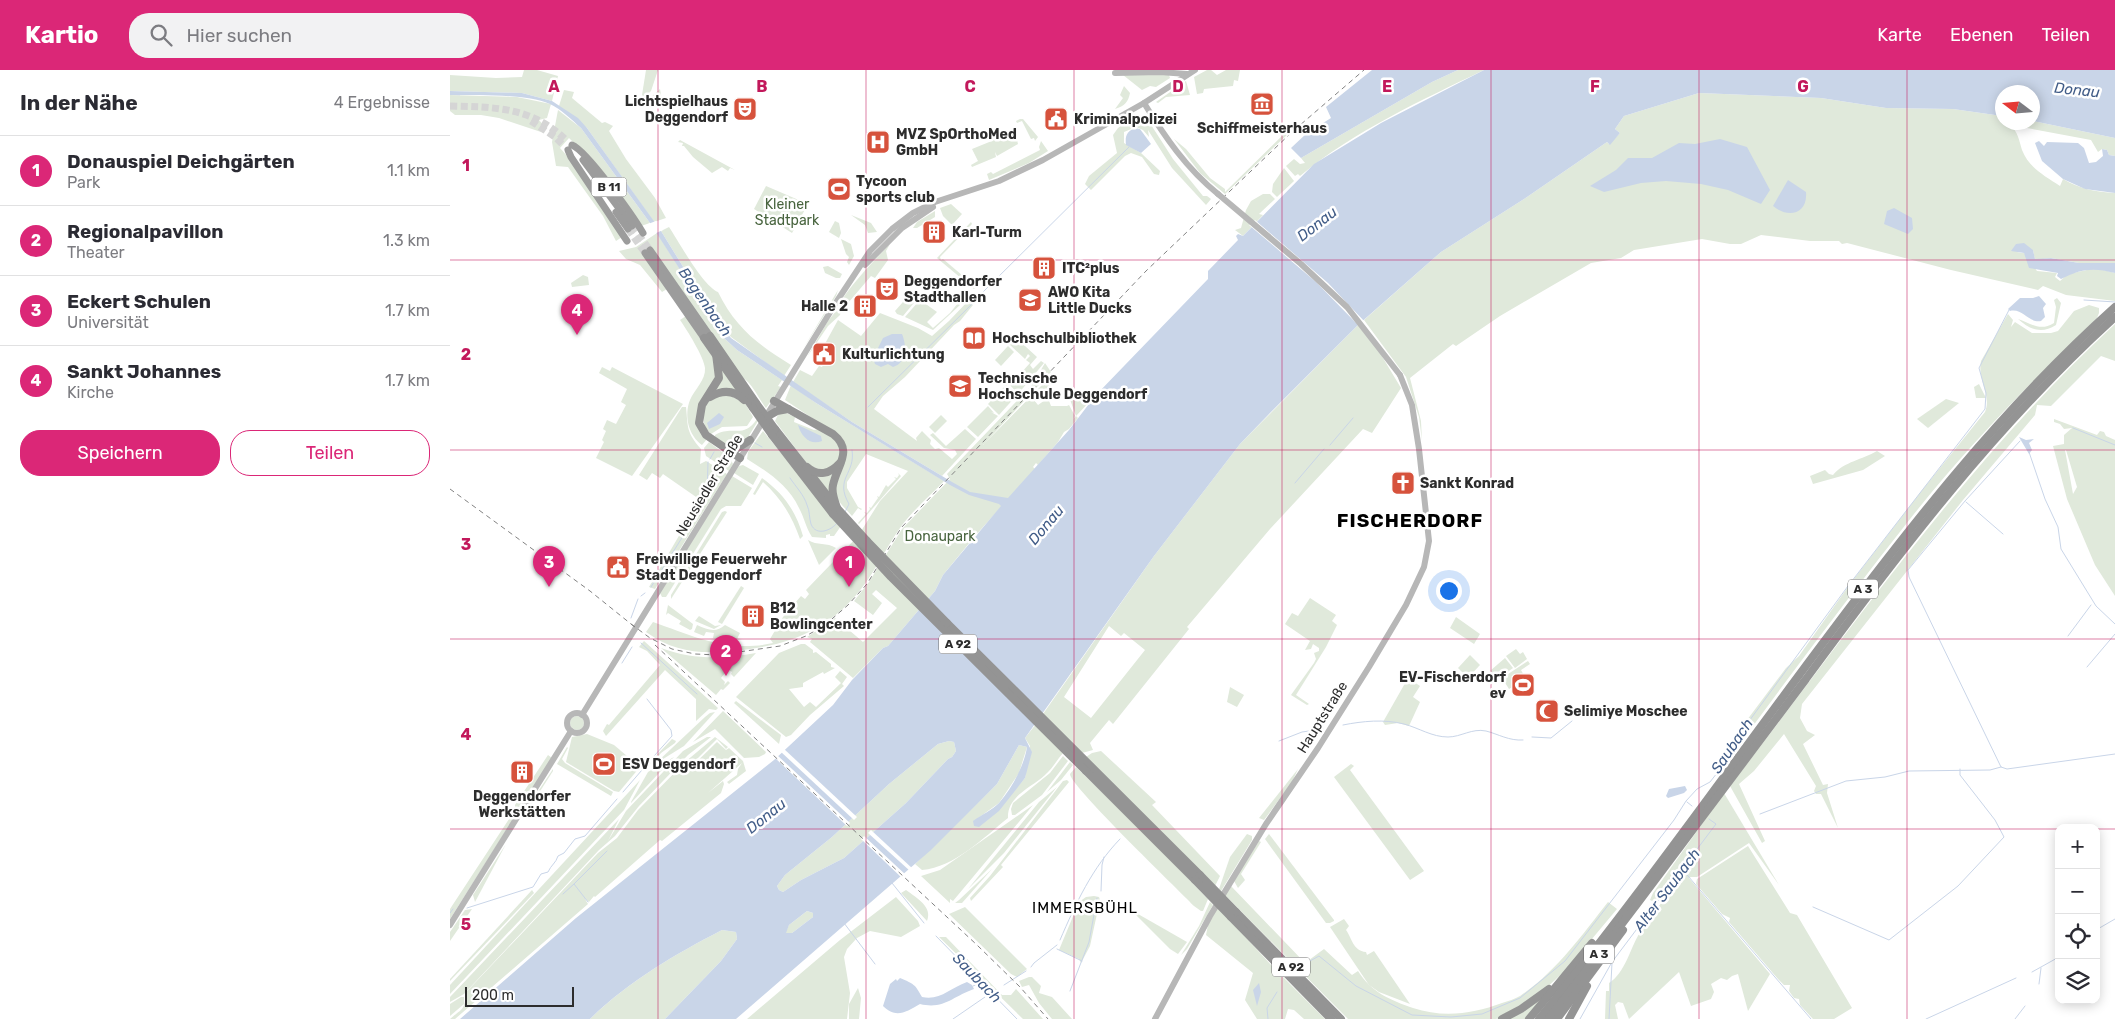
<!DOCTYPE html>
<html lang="de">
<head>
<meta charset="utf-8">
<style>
  :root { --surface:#fff; --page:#f2f2f3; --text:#2b2b33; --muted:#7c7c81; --line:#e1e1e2; --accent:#db2777 }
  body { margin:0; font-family:Rubik,sans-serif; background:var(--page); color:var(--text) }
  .controls { position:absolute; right:15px; bottom:15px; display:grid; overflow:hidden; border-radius:10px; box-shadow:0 2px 12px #0003 }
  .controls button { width:45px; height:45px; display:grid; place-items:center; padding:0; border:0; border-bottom:1px solid var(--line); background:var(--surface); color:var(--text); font:25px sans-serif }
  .compass { position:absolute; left:1545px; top:15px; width:45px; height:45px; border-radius:50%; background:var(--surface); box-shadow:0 2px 12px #0003; rotate:286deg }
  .scale { position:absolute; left:15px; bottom:12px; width:109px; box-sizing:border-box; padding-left:5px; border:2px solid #2d2d2d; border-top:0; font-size:14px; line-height:18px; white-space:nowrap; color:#2d2d2d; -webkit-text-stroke:4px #fff; paint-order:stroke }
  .you { position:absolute; left:998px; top:520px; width:18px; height:18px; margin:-12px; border:4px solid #fff; border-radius:50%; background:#1a73e8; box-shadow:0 0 0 8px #1a73e833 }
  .badge { display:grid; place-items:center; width:32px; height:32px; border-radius:50%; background:var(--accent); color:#fff; font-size:16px; font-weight:700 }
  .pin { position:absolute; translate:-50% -41px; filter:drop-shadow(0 1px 2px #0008) }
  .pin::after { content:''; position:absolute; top:26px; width:18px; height:15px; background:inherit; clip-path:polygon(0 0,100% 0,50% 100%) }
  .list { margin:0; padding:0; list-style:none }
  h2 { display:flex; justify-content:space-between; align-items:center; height:65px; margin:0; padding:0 20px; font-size:21px }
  h2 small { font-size:16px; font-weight:400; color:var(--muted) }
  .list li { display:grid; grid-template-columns:32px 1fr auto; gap:15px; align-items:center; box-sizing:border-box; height:70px; padding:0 20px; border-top:1px solid var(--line) }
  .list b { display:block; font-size:19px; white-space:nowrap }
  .list p { margin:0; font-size:16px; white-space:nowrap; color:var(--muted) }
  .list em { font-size:16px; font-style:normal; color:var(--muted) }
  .actions { display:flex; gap:10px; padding:15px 20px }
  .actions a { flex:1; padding:11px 0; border:1px solid var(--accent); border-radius:20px; text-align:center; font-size:18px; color:var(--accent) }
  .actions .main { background:var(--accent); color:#fff }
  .icon { flex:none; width:28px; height:28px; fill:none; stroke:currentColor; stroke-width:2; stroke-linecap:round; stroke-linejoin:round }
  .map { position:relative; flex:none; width:1665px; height:949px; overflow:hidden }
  header { display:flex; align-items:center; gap:30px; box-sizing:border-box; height:70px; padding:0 25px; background:var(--accent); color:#fff }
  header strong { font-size:24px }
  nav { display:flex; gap:28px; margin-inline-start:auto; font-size:18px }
  .search { width:350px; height:45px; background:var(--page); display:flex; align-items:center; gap:12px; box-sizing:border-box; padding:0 18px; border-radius:20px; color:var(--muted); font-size:19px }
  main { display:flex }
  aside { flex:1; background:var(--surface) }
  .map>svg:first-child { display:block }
</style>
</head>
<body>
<header>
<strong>Kartio</strong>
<div class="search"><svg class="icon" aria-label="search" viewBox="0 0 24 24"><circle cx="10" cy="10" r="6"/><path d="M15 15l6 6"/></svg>Hier suchen</div>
<nav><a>Karte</a><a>Ebenen</a><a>Teilen</a></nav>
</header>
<main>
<aside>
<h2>In der Nähe<small>4 Ergebnisse</small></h2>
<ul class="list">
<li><span class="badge">1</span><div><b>Donauspiel Deichgärten</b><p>Park</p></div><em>1.1 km</em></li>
<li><span class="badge">2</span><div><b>Regionalpavillon</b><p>Theater</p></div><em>1.3 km</em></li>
<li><span class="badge">3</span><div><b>Eckert Schulen</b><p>Universität</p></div><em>1.7 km</em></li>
<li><span class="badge">4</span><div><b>Sankt Johannes</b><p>Kirche</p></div><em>1.7 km</em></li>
</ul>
<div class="actions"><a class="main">Speichern</a><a>Teilen</a></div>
</aside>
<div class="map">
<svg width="1665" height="949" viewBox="0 0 1665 949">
  <rect width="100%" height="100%" fill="#fff"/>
  <g fill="#e0e9db" fill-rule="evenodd">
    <polygon points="74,0 87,0 108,6 102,31 72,23 0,21 0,5 46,8 72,7"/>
    <polygon points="196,0 208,0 201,21 194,28 192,25"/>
    <polygon points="757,0 761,0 767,5 776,0 790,0 788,11 784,10 783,16 754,19 753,23 747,24 744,7"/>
    <path d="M1008 0H1034C972 30 904 61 850 106L848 104 845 106 836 96 844 89 850 94 855 93 851 88 982 12Z"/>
    <polygon points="673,5 719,5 720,8 706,17 700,16 692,20"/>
    <polygon points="736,11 740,25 716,27 708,33 706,32"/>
    <path d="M674 16 680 23C678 32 675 36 665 39L673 28 670 25Z"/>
    <polygon points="210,19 212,31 200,33 199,30 192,31 200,28"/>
    <polygon points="114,20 124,22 122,28 152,53 155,52 163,56 159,61 176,89 205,128 216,148 204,152 137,58 109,36"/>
    <path d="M1249 23 1371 28 1436 38 1503 39 1552 46V52L1583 51 1665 68V86L1659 85 1657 80 1652 79 1648 82 1641 70 1561 55C1568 63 1569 70 1572 80 1579 98 1595 106 1610 116L1613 109C1630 119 1646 122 1665 123V193H1629L1601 188 1585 190 1583 180 1567 183H1574L1587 201 1607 203 1605 207 1610 211 1618 204 1646 198 1665 203V231L1616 225 1593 216 1588 220 1501 200 1397 173 1392 174 1389 171H1360L1311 165 1291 174H1280L1252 169 1184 180 1171 188 1141 193 1050 246 1006 276 1003 274 960 308 971 351 972 371 969 347 956 307 914 250 991 182 1077 127 1157 72 1159 74 1170 63 1165 59 1174 46Z"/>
    <polygon points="0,25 67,27 101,34 97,48 89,50 95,57 94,63 49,48 31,45 5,45 0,41"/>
    <polygon points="108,40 131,58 200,153 191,156 136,85 119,68 110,78 126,96 172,167 166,171 153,146 118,97 106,96 102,72"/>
    <polygon points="686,45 692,49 696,47 723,89 753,126 757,126 761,129 756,135 722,98 698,60 699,67 693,60 686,57 674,62 674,73 691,83 710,101 709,105 704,104 692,87 681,83 675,86 641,120 635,114 639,106 667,83 663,65 668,58"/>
    <polygon points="570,49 573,49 588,67 585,71 584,68 581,69 572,51 567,53 566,51"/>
    <polygon points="564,59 568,74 547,86 545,82 546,87 522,97 521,95 528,91 522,79 559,64 558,62"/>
    <polygon points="838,60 840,62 775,124 750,103 724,69 736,79 760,108 775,119 775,122"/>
    <polygon points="230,70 285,100 280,98 278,101 272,97 262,103 243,87 234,76 232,76 233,73 228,72"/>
    <polygon points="591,71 598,81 579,93 539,110 537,104 541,102 543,104 590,80 589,77"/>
    <polygon points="834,98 844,111 827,127 822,122 823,114"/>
    <polygon points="316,116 358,134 342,163 304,139"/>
    <polygon points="813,124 820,124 825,129 809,144 813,145 793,166 785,160 791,158 796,140 801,131"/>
    <polygon points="501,134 512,144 502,155 493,146 490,138"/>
    <polygon points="485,141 485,147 467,158 463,158 467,152"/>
    <polygon points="401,145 421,153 427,162 418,163 415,155"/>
    <polygon points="385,151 389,153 391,163 389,168 379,162"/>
    <polygon points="521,152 522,154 490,187 491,190 493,189 526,217 524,219 487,188"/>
    <path d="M219 157C229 172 253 216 268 222 285 257 308 275 341 295L334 306 281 267 266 250 211 161Z"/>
    <path d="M207 163 274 268 287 280 332 310 328 316 331 317 316 338C308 328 303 314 292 307L217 219 212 222 190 195 176 189 169 181 186 177Z"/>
    <polygon points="391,169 401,174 404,186 399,195 397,192 399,187 396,184"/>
    <path d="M440 174 436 181 438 190 425 208 421 206 398 233 393 228C407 208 423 192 440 174Z"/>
    <polygon points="378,196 392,204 390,208 386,208 375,203 373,197"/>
    <polygon points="133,205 138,207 139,215 122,217 121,213"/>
    <polygon points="388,220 386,226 353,279"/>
    <polygon points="464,223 468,228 453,246 447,244 445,241 460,224"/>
    <polygon points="475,224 477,226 473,232 487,242 477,252 483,258 500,243 508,233 510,235 483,260 455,247"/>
    <path d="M1607 228 1611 233 1606 255C1592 264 1580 260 1568 249 1580 253 1590 262 1604 253L1606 237 1604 230Z"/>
    <polygon points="519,230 523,235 510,251 504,255 455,307 433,326 424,339 467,371 466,368 472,361 481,370 480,374 485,379 489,378 502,389 507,384 505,380 494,378 480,365 483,363 496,376 515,359 526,369 492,406 402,352 343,312 350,300 362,306 369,296 372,297 381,281 377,279 375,283 371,281 388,250 411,266 430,243 468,258 482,266 499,251"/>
    <path d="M1639 235 1649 238V243L1647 248C1583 310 1520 374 1464 444 1403 521 1344 600 1286 679L1279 674 1336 598 1349 586 1400 514 1473 419 1535 342C1542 326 1527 309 1531 291L1558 244 1563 250 1561 257 1565 252 1582 263H1601L1608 261 1624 241Z"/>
    <polygon points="390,236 392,237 390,245 378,256 357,287 378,251"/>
    <path d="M236 246 266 292 269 304 247 342 257 369 252 375C238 365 234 345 240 330 244 320 256 310 255 298 254 287 237 260 230 250Z"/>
    <path d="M1665 254V291L1651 286 1601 336 1587 335 1585 345 1513 430 1352 634 1350 648 1357 661 1365 665 1353 674 1373 715 1378 714 1377 723 1388 758 1371 724H1366L1364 721 1366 716 1334 664 1304 701 1289 714 1315 771 1312 773 1280 716C1402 558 1518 390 1665 254Z"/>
    <path d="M908 255 930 283 951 318 922 363 913 359 820 459 737 557 739 559 663 654 659 650 640 673 643 680 632 683 593 644 704 486 790 374ZM659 556 671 566 674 563 695 580 641 648 614 627Z"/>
    <polygon points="564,266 587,287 580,295 583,299 591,291 594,293 568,324 560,315 580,293 576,290 580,286 578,284 575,289 558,273"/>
    <polygon points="558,276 564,282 551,296 545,290"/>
    <polygon points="595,293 601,302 533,375 592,315 601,309 597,323 595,324 593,323 584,330 588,335 598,328 601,336 617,336 619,335 625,346 623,349 626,346 618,324 624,324 626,322 629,324 634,319 642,329 626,346 628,348 619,359 614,362 608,372 588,395 586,393 583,397 585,399 525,466 493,505 485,521 438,576 433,578 403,608 360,572 362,569 357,567 385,548 413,572 447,538 426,520 422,524 432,533 423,545 404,531 419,512 452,459 500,409 497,404 582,315"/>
    <polygon points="152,297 160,301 162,297 233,334 182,406 146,388 154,372 152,370 156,361 153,359 157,350 166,354 176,335 171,332 177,319 149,303"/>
    <polygon points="271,298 291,324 264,322"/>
    <polygon points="1529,314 1536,328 1526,328 1524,317"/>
    <path d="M341 315 366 333 494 411C480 426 462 441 450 458 436 478 426 500 411 519 376 563 336 576 282 581 249 584 224 582 196 562L203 552C246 567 277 583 323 573L320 569 333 547 351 526 355 529 359 524 356 520 408 466 430 431 458 401 416 384 397 412V418L408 437 412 439 411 440 408 438 402 446C398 441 392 436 389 431 375 409 408 393 392 368L335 330Z"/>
    <polygon points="556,315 567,325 549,345 538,334"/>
    <path d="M277 324 295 333 303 347 297 356 272 357 261 364C251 356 250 336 262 329 266 326 272 325 277 324Z"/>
    <polygon points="1496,329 1509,333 1478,358 1467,349"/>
    <polygon points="538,336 544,343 541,342 548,346 528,367 517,357"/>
    <path d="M232 337H236C238 357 236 362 251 379L250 394 256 391 277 404 205 519 199 517 247 435 249 429 213 404 210 408 202 403 197 410 189 405Z"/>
    <polygon points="329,343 336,343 345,347 344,352 364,360 369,359 381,366 390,377 389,392 375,402 358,395 325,351"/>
    <polygon points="491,345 497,351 485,363 479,357"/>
    <path d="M307 349 308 351 295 372 281 377 265 369V365C283 354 293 370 307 349Z"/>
    <path d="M1604 349 1647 365 1650 361 1654 362 1656 366 1665 370V526L1645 495 1617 429 1603 376 1614 374V365L1622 358 1614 359 1610 354 1604 352ZM1616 380 1627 417 1623 424 1615 380Z"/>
    <path d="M313 361 391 456 384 466H380V464L376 465V468L362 467C356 458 354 447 349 438 338 415 318 402 297 389L298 382Z"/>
    <polygon points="259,372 280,388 283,394 279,401 256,386 254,378"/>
    <path d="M1427 381 1435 386 1413 400 1363 414 1360 406 1375 400 1379 404 1383 405C1395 391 1412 390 1427 381Z"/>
    <polygon points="293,395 309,404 303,415 284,403 289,396"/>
    <polygon points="361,402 384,402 382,428"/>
    <polygon points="448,403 451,406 409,454 408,453 416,444 414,442 417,443 420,439 419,437 421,438 428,428 427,426 429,427 436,415 438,417 446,409 444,407 447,408 449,405"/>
    <polygon points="282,406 302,418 291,436 276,436 271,439 216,527 212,527 210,523"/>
    <path d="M312 408C333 423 346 441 353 466L350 469C342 446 331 428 313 412L305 425 303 424Z"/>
    <polygon points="275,441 277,442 221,529 221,525 272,442"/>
    <path d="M358 470C367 476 377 472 386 478L369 495Z"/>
    <polygon points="291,516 294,518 272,554 268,552"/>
    <polygon points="860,528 886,545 882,551 887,555 876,577 846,625 859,634 857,635 841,625 864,593 866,589 864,583 869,581 869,578 863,574 861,579 855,580 860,571 835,554 842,543 848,546"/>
    <polygon points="218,535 243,554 242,559 240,560 229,554 231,551 218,543 216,545"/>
    <polygon points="249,546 265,556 271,555 264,559 245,551"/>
    <polygon points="1006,547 1030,564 1024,574 1000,558"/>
    <path d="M247 555C258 560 266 563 275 555L290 563 286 571 263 568 264 563 256 562 254 566 244 562Z"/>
    <polygon points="194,571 268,638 266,640 259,639 246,651 246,629 215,600 156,666 153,661 157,654 159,655 210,595 197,581 189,577"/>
    <polygon points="351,574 355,574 363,580 363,583 366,582 381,594 381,597 385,598 374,604 373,602 353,613 353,617 339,619 354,637 360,632 366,637 391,613 385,607 390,601 397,607 392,614 394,616 360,645 341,665 336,667 286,627 329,583"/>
    <path d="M211 578C243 590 274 589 306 583L284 607 281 604 282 602 278 599 271 608 275 612 274 615 278 611 280 613 273 620 271 619 266 625Z"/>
    <polygon points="1066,579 1070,584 1073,582 1077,589 1065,598 1056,586"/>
    <polygon points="1020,585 1030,595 1018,608 1008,598"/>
    <polygon points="1055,588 1063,598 1048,609 1040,601"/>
    <polygon points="1078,591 1080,594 1071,600 1076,609 1059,619 1052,608"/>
    <polygon points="958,608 970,616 963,627 970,632 959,656 948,653 935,655 933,652"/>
    <polygon points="780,617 794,625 787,637 777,632"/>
    <polygon points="286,631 331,665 329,674 284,633"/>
    <polygon points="273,641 316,682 315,684 309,687 294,688 265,659 243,672"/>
    <polygon points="265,642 234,676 205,694 255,647 260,643"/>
    <circle cx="127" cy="653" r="7"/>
    <path d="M586 654 613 683C607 690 602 699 595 705 581 718 557 726 558 748 533 768 505 797 472 800L465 794 547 714 569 675 577 677 569 703 549 733 524 751V756L563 722 575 708 580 676 575 668Z"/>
    <polygon points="137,664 164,675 190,697 169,722 164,721 116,692 122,667"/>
    <polygon points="257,667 261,667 238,685 189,736 165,766 149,780 14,924 0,932 0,927 169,749 158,771 176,741 233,681"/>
    <path d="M265 667 278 677 276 679 267 669 234 702 238 704 236 702 267 672 276 680 279 678 293 691 296 701 279 714 277 712 287 705 288 699 292 693 258 723 273 711 274 714 271 723 212 771 210 770 145 827 144 826 139 832 135 829 138 834 5 949H0C11 939 16 940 15 923L20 918 148 783 167 768 188 740 235 692Z"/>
    <polygon points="222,669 226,671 225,673 211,683 205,691 200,694 200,692"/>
    <polygon points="499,671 504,672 506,681 502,687 498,689 456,733 394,788 351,810 333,822 329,820 327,816 335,805 382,767 439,714 488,674"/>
    <polygon points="117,677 118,678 112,689 115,693 163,722 161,726 107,694"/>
    <polygon points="651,681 706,732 702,735 770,806 765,816 636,687 642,683"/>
    <polygon points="98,685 102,688 0,849 0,839 65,740 65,735"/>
    <polygon points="613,686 618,691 592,725 565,745 562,745 561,739 563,733 600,703"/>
    <polygon points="224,687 181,733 181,732 198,702"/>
    <polygon points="620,692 623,695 611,710 597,722"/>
    <polygon points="901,694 904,696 900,700 974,801 960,810 884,707"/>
    <path d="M626 697 698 767 758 829 753 841H751L744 836C728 819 620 716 620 704Z"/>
    <polygon points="103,699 103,701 78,740 77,738"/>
    <polygon points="848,699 842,712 814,750 809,748"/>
    <polygon points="190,710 174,740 0,924 0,915"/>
    <polygon points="617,710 619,712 551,795 553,797 521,831 520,828 540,806 613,711"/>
    <polygon points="607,717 554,783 518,819 589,732"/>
    <path d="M1274 723 1329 815 1299 773 1247 807H1241L1239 808 1320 904 1298 941 1288 904 1282 906 1277 910 1271 908 1261 914 1264 922 1261 929 1241 936 1229 902 1179 949 1173 933 1168 932 1165 935 1168 949H1155L1156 921H1159V913C1175 903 1180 879 1189 864 1198 848 1212 831 1225 819H1221L1208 831 1204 832 1200 830 1203 823Z"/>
    <polygon points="583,735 503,831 500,829 500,833 471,806 490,800"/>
    <polygon points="797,764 802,766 802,770 771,821 769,819 780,787"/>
    <polygon points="819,764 884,850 884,851 880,853 876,853 815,769"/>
    <polygon points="809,771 811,772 791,804 795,810 788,818 784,811"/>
    <polygon points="56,774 25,832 23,825"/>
    <polygon points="1298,776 1340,843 1347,845 1402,938 1384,949 1363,949 1350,935 1349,929 1344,928 1339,921 1340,915 1334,915 1328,909 1279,852 1280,848 1272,844 1246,814 1247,809"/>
    <polygon points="542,799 512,833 505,833 509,830"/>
    <path d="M781 816 855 893 874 879 902 905 908 901C921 922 940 930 963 938 993 948 1023 944 1052 933 1058 931 1065 929 1070 926 1106 902 1132 865 1158 832L1167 839 1116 900 1094 920 1051 947 1046 949H898L775 825Z"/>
    <polygon points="82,820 84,823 0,911 0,909"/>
    <path d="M456 820C467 828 483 837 477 851L451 823Z"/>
    <polygon points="644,826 649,827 650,830 640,876 631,893 629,889 609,880 629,832 636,827"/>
    <polygon points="446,827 468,851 470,856 451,867 420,861 407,868 397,879 394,887 400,923 397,949 297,949 390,870"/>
    <polygon points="760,832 763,835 737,879 731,885 749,856"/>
    <polygon points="515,837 577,899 567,907 561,904 499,844"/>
    <polygon points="768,837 822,896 875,949 854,949 844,940 838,939 835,949 807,949 795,930 803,903 756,865 758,855"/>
    <polygon points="22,839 0,871 0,862 15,840"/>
    <polygon points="681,840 737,872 728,884 720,879"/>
    <polygon points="357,841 363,843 363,847 342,863 335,863 339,855"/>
    <path d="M894 849 899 856 896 860C902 868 903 881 916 882L917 885 924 881 960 934 929 922 919 915 880 857Z"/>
    <path d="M272 860 286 862 287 869 271 891 215 949H140C179 911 224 885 272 860Z"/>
    <polygon points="489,867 496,867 552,925 561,925 566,919 593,949 573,949"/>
    <polygon points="579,907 582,907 591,916 589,923 602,927 622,949 602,949 589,933 579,915 572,917 569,911"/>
    <polygon points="408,918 411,928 409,949 399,949 399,934"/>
    <polygon points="11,927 14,927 14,934 0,946 0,934"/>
    <polygon points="1093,928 1076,949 1059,949"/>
  </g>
  <g fill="#c9d5e8" fill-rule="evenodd">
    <polygon points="922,0 1008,0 982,12 851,88 841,78 857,63 881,48 876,37"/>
    <path d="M1034 0H1665V68L1583 51 1582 22H1552V46L1503 39 1436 38 1371 28 1249 23 1174 46 1165 59 1170 63 1160 75 1157 72 1077 127 991 182 908 255 820 343 790 374 704 486 575 668 582 682 575 708 549 741 529 757 524 756 523 751C531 745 542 740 549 733 562 718 574 696 577 677L569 675 547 714 481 780 286 949H215L271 891 287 869 286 862 272 860C224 885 179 911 140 949H10L126 848 324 690 383 635 402 610 433 578 438 576 485 521 493 505 551 436 549 434 519 425 500 415 366 333 287 280 274 268 200 153 131 58C122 50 111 39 100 34 74 23 29 26 0 25V21L72 23 102 31 128 48 137 58 211 161 266 250 281 268 402 352 502 412 520 422 558 428 619 360 642 330 641 326 646 325 758 209V201L788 170 786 166 788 164 793 166 864 94 931 53ZM499 671 504 672 506 681 502 687 498 689 456 733 394 788 351 810 333 822 329 820 327 816 335 805 382 767 439 714 488 674ZM357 841 363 843V847L342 863H336L339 855Z"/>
    <path d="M685 58 690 59 701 74 691 83 676 75C675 66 676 62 685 58Z"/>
    <polygon points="1270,69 1297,77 1320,120 1311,134 1278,120 1251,114 1216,111 1191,113 1154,122 1140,116 1166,100 1178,88 1202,88 1229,73 1245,74"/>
    <polygon points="1589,71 1594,76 1597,72 1628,73 1634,78 1639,93 1646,92 1653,86 1652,79 1657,80 1659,85 1665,86 1665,123 1635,119 1613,109 1592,91 1585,73"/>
    <path d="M1338 110 1356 122C1358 144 1338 149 1323 136Z"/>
    <polygon points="1444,138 1462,148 1463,159 1458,164 1434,154 1437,141"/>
    <path d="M1574 173 1583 180 1585 189 1601 188 1629 193H1665V203C1643 197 1630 199 1611 209L1607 206 1608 203 1579 198 1574 183 1561 181 1566 174Z"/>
    <path d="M1589 226 1596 234 1593 238 1595 247 1591 251C1578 253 1573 238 1560 241L1558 239 1570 228H1583Z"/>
    <path d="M442 264H452C457 276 457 293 443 297L438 294 431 297 425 294 423 288 433 268Z"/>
    <polygon points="269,343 274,347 270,354 259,359 257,353"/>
    <path d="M348 355 371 366 372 371C360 376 351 366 348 355Z"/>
    <polygon points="1569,367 1576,370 1584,369 1579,373 1582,380 1579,384"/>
    <polygon points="1235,716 1237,720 1234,723 1218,728 1216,726 1219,719"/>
    <path d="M450 908C464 914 465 914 472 927 490 931 500 918 517 912L522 915 524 919C503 926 494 940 470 934 456 942 446 949 433 936L440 914 446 909 447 911Z"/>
    <polygon points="809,913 811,922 807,936 803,920"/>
  </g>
  <g fill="#fff">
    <polygon points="805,150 878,213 915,252 910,257 866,212 799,155"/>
    <polygon points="206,151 213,160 204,164 198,154"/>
    <polygon points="333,678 407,747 404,750 330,681"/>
    <polygon points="327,685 400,753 397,756 324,687"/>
    <polygon points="421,760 463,799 460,801 418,763"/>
    <polygon points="414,766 456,805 452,808 411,769"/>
  </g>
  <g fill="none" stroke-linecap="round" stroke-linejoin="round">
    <g stroke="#c9d5e8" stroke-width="1">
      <polyline points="531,224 679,77"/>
      <polyline points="1634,230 1665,232"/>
      <polyline points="418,337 524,232"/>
      <polyline points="1623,358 1665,375"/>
      <polyline points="1570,371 1515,431 1458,500 1459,507 1551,697 1557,699 1665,684"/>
      <polyline points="305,373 312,377"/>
      <polyline points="880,375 903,348"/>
      <polyline points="1579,382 1595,429 1608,457 1611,479 1646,536 1665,554"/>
      <polyline points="260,389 264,382"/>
      <path d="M340 408C346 417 354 425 357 435 360 441 359 448 361 454 366 467 382 460 387 453"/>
      <polyline points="845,413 874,379"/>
      <polyline points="1516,432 1553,464"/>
      <path d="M395 442 399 434C384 408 406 404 402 380"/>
      <polyline points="243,451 257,428 258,392"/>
      <polyline points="201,517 240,455"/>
      <polyline points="191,526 195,523"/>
      <polyline points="181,548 188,529"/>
      <polyline points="1618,566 1641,535"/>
      <polyline points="191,573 247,624"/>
      <polyline points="172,593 182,577"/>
      <polyline points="1637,597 1665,564"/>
      <path d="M893 655C913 651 934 649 954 654 969 658 982 667 998 667 1011 667 1022 658 1036 661 1048 664 1059 671 1073 670"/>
      <polyline points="1082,667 1101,668 1122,651"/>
      <polyline points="829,671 852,662 873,659"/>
      <polyline points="196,695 222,666 221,660 197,629"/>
      <polyline points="173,722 192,700"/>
      <polyline points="1237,732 1242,736"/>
      <polyline points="1310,744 1396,711 1435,707 1459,701 1540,700 1551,697"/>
      <polyline points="1232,799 1361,949"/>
      <polyline points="442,813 474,853"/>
      <polyline points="124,814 157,781"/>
      <polyline points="651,821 652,795 654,787"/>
      <polyline points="113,824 124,814 138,832"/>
      <polyline points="1363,837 1439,870 1508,816 1554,767 1545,750 1510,705 1510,699"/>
      <path d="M17 838 83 817 91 804 98 802C101 795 106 793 108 786L114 783 125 769 135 766 167 729"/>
      <polyline points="0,843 3,839"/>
      <polyline points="394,853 425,894"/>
      <polyline points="1646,860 1665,849"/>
      <polyline points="486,866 567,949"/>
      <path d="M610 870C626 833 642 798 670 769"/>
      <polyline points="607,879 632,891"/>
      <polyline points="860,891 869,886 906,916 962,945 1001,947 1032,944 1070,928 1115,891 1224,750 1236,731 1247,719 1260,712 1271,698 1283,673 1398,516 1535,339 1536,323 1529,298 1559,240"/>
      <polyline points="581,897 584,893 607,875"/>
      <polyline points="1582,902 1609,887"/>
      <polyline points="1589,914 1591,898"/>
      <polyline points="554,915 576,901"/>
      <polyline points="523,916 531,913"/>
      <polyline points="620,921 639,872 647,828"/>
      <polyline points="503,949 535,927"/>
      <polyline points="818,949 817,938 827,922"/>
      <polyline points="1130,949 1162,892 1266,754 1259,749"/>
      <polyline points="1159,949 1162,893"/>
      <polyline points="1476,949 1566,908"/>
      <polyline points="1565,949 1575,936"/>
    </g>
    <g stroke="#d5d5d5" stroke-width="7" stroke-dasharray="7 3.5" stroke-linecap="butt">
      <path d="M0 36C45 37 83 37 117 71"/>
      <polyline points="81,51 105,67 113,75"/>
      <polyline points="182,156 200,180"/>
      <polyline points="178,159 195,183"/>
    </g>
    <g stroke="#b7b7b7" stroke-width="6">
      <polyline points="665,3 710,2 737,4"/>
      <path d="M694 33C715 67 736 98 768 124"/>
      <polyline points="415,195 452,158 483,137"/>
      <circle cx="127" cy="653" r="10"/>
      <polyline points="132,645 387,231 420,181 442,159 463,143 485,132 549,111 593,90 694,33 745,0"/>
      <polyline points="0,855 121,661"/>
      <polyline points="705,949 760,846 816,754 868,678 919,597 956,535 974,497 979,471 969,379 962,335 950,305"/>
    </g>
    <g stroke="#9c9c9c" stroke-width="7">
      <path d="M122 75C137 81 183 146 193 163"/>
      <polyline points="118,80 121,87 177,171"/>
      <polyline points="133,90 182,156"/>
      <polyline points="166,142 178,159"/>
      <polyline points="200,180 260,266"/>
      <polyline points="195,183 254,268"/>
    </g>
    <g stroke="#949494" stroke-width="8">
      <polyline points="260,266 306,333"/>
      <polyline points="254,268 303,338"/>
      <polyline points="266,284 269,308 252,335 249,353 256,365 290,388"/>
      <path d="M260 327C272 320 284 320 294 330"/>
      <path d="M324 331 383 364C404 381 387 395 383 415 381 423 385 431 387 438"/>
      <polyline points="313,349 327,341 338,339"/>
      <polyline points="325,359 387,438 417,471"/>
      <polyline points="322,365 383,444"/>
      <polyline points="275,378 288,378 300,370"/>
      <path d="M357 397C368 407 380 404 390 393"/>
      <polyline points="497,553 750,805"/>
      <polyline points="636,701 745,810"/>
      <polyline points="786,842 891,949"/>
      <polyline points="781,847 881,949"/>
      <polyline points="1052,949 1071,939 1099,919"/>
      <polyline points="1079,949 1142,873"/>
      <path d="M1089 949C1186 830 1275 704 1367 581 1457 460 1552 338 1665 237"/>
      <path d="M1098 949C1129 911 1158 872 1187 834 1244 759 1300 684 1356 609 1450 481 1547 354 1665 247"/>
      <polyline points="1107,949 1173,860"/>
      <polyline points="1119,949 1137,916"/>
    </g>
    <g stroke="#828282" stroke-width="1" stroke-dasharray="5 4" stroke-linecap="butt">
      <polyline points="0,419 140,521 186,558"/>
      <polyline points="181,554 200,568 222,579 245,584 268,585 330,576 356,566 375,555 398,535 417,514 451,458 696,201 842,62 914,0"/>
      <polyline points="205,575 527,875 570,917 598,949"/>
    </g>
    <polyline stroke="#b7b7b7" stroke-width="6" points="768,124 851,194 897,237 950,305"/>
    <g stroke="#949494" stroke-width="8">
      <polyline points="306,333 325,359"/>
      <polyline points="303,338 322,365"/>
      <polyline points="383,444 441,507 636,701"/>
      <polyline points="417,471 497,553"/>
      <polyline points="750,805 786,842"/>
      <polyline points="745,810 781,847"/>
    </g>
  </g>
  <path fill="none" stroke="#c2185b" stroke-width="1" stroke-opacity="0.55" d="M208 0V949M416 0V949M624 0V949M832 0V949M1041 0V949M1249 0V949M1457 0V949M0 190H1665M0 380H1665M0 569H1665M0 759H1609M1646 759H1665"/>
  <defs>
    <g id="museum-square" transform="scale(1.25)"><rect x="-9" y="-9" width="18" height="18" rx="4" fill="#d6523c" stroke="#fff"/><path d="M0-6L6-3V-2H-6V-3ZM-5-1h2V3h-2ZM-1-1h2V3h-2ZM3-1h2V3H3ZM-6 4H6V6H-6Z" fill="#fff"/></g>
    <g id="theatre-square" transform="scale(1.25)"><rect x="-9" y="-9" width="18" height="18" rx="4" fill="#d6523c" stroke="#fff"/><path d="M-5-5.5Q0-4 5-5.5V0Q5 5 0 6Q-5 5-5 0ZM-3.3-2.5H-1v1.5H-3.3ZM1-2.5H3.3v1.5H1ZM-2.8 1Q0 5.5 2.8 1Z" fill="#fff"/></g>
    <g id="civic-square" transform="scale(1.25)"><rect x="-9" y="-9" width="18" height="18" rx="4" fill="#d6523c" stroke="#fff"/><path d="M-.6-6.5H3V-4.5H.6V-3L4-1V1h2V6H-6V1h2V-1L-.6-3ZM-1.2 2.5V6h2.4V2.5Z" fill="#fff"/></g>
    <g id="hospital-square" transform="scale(1.25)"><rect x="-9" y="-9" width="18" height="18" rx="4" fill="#d6523c" stroke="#fff"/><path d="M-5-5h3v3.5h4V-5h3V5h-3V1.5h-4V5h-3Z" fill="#fff"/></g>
    <g id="stadium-square" transform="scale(1.25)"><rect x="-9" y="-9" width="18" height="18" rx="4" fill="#d6523c" stroke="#fff"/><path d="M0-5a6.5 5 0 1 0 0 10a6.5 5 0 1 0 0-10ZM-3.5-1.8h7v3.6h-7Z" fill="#fff"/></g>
    <g id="building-square" transform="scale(1.25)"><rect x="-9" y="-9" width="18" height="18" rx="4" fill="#d6523c" stroke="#fff"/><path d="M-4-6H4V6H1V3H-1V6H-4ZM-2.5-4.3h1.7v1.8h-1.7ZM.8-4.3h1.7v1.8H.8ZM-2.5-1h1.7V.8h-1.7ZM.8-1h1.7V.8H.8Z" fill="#fff"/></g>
    <g id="school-square" transform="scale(1.25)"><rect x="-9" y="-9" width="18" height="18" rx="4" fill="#d6523c" stroke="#fff"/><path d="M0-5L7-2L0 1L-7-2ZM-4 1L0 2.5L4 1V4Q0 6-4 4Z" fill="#fff"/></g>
    <g id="library-square" transform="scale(1.25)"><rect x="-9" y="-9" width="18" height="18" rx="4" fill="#d6523c" stroke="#fff"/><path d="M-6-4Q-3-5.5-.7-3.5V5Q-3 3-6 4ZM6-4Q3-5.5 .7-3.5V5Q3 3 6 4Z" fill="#fff"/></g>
    <g id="university-square" transform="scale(1.25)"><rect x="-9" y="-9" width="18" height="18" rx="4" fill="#d6523c" stroke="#fff"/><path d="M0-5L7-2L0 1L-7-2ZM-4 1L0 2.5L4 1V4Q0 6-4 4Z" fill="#fff"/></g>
    <g id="church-square" transform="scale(1.25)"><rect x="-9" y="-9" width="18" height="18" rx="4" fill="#d6523c" stroke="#fff"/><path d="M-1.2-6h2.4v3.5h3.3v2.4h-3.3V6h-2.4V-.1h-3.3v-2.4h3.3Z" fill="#fff"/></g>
    <g id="mosque-square" transform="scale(1.25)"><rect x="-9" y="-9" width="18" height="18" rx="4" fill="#d6523c" stroke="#fff"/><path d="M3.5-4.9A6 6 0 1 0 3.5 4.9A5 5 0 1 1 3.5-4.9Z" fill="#fff"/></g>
  </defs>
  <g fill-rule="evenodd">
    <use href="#museum-square" x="812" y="34"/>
    <use href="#theatre-square" x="295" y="39"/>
    <use href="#civic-square" x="606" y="49"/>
    <use href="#hospital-square" x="428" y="72"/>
    <use href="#stadium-square" x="389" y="119"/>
    <use href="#building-square" x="484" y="162"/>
    <use href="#building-square" x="594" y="198"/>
    <use href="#theatre-square" x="437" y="219"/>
    <use href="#school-square" x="580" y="230"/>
    <use href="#building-square" x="415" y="236"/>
    <use href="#library-square" x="524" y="268"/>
    <use href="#civic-square" x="374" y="284"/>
    <use href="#university-square" x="510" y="316"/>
    <use href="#church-square" x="953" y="413"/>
    <use href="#civic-square" x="168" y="497"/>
    <use href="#building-square" x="303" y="546"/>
    <use href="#stadium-square" x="1073" y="615"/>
    <use href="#mosque-square" x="1097" y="641"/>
    <use href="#stadium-square" x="154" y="694"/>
    <use href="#building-square" x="72" y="702"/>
  </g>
  <g text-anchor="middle" stroke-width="5" stroke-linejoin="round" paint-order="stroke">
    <g fill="#fff" stroke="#6c6c6c" stroke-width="1">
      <rect x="141.5" y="107.5" width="35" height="19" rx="4"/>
      <rect x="1398" y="509.5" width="30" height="19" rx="4"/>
      <rect x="489" y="564.5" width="38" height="19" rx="4"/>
      <rect x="1134" y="874.5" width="30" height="19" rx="4"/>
      <rect x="822" y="887.5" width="38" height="19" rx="4"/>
    </g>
    <g font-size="12" font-weight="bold" fill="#2d2d2d">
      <text x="159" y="121">B 11</text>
      <text x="1413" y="523">A 3</text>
      <text x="508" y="578">A 92</text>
      <text x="1149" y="888">A 3</text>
      <text x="841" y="901">A 92</text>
    </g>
    <g font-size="14" font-weight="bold" fill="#2d2d2d" stroke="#fff" text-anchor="start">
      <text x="278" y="36" text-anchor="end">Lichtspielhaus<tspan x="278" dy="16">Deggendorf</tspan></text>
      <text x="624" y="54">Kriminalpolizei</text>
      <text x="812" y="63" text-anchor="middle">Schiffmeisterhaus</text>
      <text x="446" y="69">MVZ SpOrthoMed<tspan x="446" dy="16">GmbH</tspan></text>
      <text x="406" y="116">Tycoon<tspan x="406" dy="16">sports club</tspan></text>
      <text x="502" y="167">Karl-Turm</text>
      <text x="612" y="203">ITC²plus</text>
      <text x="454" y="216">Deggendorfer<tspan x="454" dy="16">Stadthallen</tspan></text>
      <text x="598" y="227">AWO Kita<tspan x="598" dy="16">Little Ducks</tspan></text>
      <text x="398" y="241" text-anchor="end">Halle 2</text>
      <text x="542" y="273">Hochschulbibliothek</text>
      <text x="392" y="289">Kulturlichtung</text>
      <text x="528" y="313">Technische<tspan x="528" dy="16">Hochschule Deggendorf</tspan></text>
      <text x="970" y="418">Sankt Konrad</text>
      <text x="186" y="494">Freiwillige Feuerwehr<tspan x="186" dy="16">Stadt Deggendorf</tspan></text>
      <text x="320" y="543">B12<tspan x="320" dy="16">Bowlingcenter</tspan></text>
      <text x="1056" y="612" text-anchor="end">EV-Fischerdorf<tspan x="1056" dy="16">ev</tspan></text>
      <text x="1114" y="646">Selimiye Moschee</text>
      <text x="172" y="699">ESV Deggendorf</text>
      <text x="72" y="731" text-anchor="middle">Deggendorfer<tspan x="72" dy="16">Werkstätten</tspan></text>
    </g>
    <g font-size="14" fill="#48643e" stroke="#fff">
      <text x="337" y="139">Kleiner<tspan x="337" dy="16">Stadtpark</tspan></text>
      <text x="490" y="471">Donaupark</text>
    </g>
    <g font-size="14" fill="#2d2d2d" stroke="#fff">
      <text transform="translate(259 415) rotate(-59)" y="5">Neusiedler Straße</text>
      <text transform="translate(872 647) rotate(-58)" y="5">Hauptstraße</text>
    </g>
    <g font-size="15" font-style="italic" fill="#425d88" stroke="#fff">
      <text transform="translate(1627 20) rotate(6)" y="5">Donau</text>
      <text transform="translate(867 154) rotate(-38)" y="5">Donau</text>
      <text transform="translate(255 232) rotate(55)" y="5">Bogenbach</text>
      <text transform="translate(596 455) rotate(-50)" y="5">Donau</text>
      <text transform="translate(1282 676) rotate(-56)" y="5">Saubach</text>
      <text transform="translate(316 746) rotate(-39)" y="5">Donau</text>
      <text transform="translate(1217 820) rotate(-53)" y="5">Alter Saubach</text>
      <text transform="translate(527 908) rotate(46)" y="5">Saubach</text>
    </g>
    <g font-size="15" letter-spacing="1" fill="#000" stroke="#fff">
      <text x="635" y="843">IMMERSBÜHL</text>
    </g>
    <g font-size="19" font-weight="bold" letter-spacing="1" fill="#000" stroke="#fff">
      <text x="960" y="457">FISCHERDORF</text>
    </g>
  </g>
  <g font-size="16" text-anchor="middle" font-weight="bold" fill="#c2185b" stroke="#fff" stroke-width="5" stroke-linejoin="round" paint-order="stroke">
    <text x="104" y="22">A</text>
    <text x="312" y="22">B</text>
    <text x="520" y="22">C</text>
    <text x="728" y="22">D</text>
    <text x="937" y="22">E</text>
    <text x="1145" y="22">F</text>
    <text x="1353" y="22">G</text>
    <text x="16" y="101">1</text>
    <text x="16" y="290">2</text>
    <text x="16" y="480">3</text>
    <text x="16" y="670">4</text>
    <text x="16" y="860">5</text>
  </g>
</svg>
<div class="controls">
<button>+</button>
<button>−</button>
<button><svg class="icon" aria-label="locate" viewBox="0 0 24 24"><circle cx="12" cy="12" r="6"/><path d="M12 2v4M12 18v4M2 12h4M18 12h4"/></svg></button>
<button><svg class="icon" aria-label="layers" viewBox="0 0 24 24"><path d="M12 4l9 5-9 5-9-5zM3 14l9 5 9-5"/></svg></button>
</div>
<svg class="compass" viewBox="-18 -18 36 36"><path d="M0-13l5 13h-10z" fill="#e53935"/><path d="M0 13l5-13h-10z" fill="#7c7c81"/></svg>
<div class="scale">200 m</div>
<div class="you"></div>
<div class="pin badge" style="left:399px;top:517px">1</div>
<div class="pin badge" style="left:276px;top:606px">2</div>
<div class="pin badge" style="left:99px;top:517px">3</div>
<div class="pin badge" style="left:127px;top:265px">4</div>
</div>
</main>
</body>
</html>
